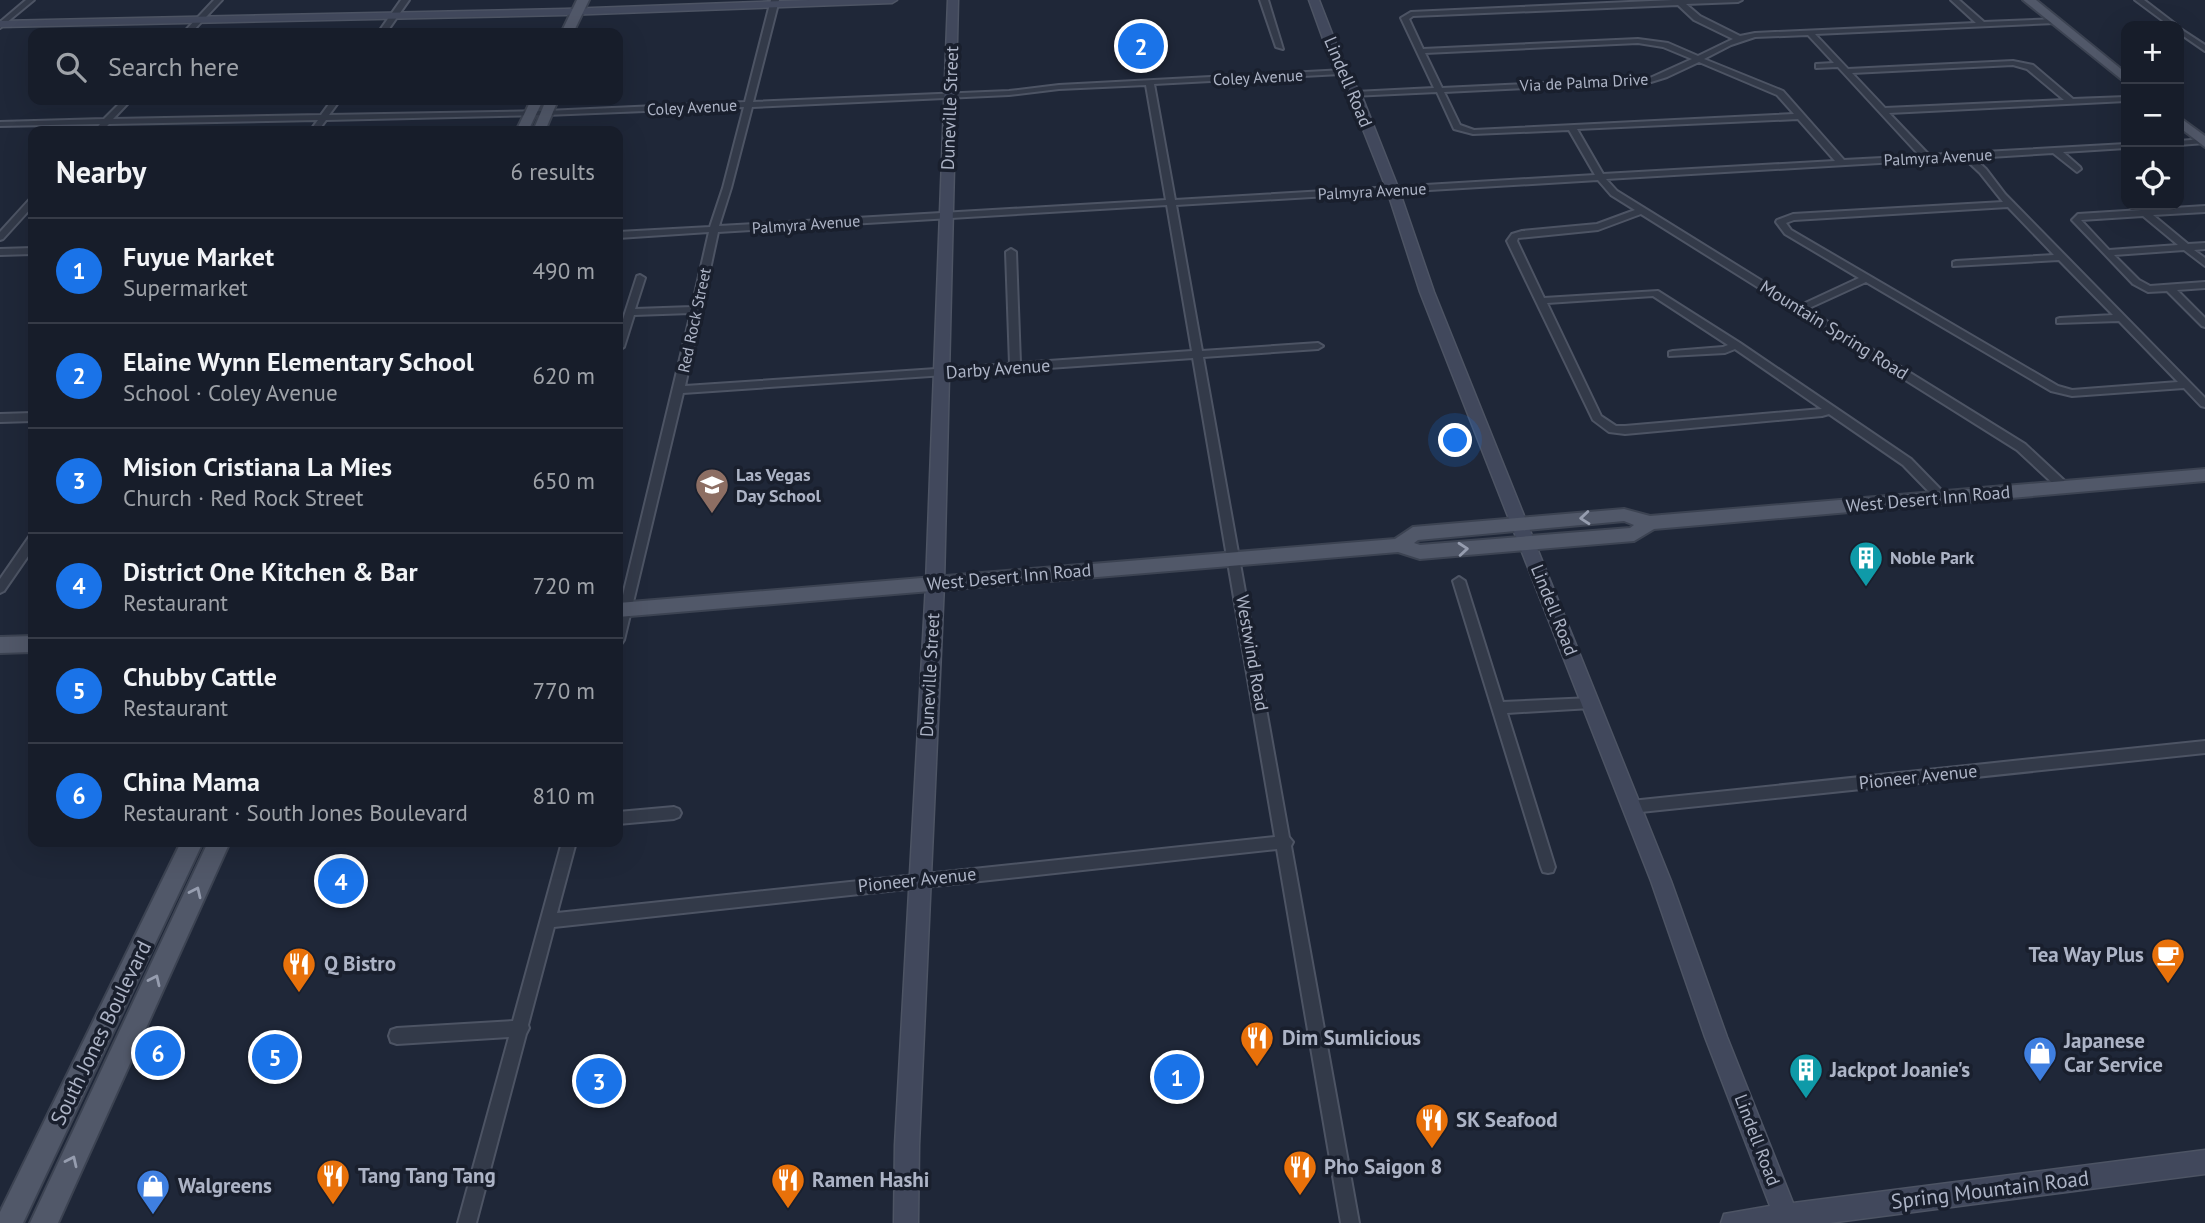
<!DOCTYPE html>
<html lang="en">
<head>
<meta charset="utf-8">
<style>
  :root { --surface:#171d2a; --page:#202632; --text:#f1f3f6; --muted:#9ea2a8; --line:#363b47; --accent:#1a73e8 }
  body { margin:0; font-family:"PT Sans",sans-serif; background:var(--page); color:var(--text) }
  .controls { position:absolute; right:21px; top:21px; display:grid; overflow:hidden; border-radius:14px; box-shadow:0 7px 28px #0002 }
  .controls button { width:63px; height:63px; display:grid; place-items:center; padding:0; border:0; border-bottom:2px solid var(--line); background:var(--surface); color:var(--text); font:35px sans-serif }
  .you { position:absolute; left:1456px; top:441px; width:24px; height:24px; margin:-18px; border:5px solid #fff; border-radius:50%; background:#1a73e8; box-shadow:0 0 0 10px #1a73e833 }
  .badge { display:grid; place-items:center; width:46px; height:46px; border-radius:50%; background:var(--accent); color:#fff; font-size:23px; font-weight:700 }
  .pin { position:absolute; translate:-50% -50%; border:4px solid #fff; box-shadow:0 2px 7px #0006 }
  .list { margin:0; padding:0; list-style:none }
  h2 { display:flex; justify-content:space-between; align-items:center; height:91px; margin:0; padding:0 28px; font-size:30px }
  h2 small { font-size:23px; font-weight:400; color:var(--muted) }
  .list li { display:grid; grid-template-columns:46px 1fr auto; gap:21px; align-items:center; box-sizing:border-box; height:105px; padding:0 28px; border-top:2px solid var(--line) }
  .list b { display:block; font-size:26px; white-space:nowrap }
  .list p { margin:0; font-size:23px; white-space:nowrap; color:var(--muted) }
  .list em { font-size:23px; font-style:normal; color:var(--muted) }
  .icon { flex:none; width:38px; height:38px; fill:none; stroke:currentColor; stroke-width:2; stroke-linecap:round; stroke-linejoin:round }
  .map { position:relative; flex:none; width:2205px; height:1223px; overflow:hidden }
  .search { position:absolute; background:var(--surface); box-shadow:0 7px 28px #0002; left:28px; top:28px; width:595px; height:77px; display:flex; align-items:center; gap:18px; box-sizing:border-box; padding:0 24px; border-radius:14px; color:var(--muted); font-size:26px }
  .panel { position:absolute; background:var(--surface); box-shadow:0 7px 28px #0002; left:28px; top:126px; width:595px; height:721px; border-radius:14px }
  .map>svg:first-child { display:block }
</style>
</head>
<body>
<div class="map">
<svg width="2205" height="1223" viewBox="0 0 2205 1223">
  <rect width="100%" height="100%" fill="#1f2738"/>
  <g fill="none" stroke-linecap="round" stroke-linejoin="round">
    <g stroke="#4d5464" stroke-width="4">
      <g id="street">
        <polygon points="26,0 34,0 0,28 0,22"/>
        <polygon points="214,0 222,0 191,33 183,33"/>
        <polygon points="401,0 409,0 386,33 378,33"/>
        <path d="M771 0H779L753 102 1009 91 1059 85 1344 70V74H1341L1154 84 1175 200 1595 175 1569 130 1473 134 1454 129 1437 92 1352 96 1351 94 1355 92 1434 88 1401 18 1411 12 1673 0H1742L1738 2 1686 4 1700 16 1740 36 1755 33 1976 23 1951 0H1959L1984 22 2058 19 2059 21 2055 23 1815 34 1848 69 2013 61 2033 65 2073 99 2126 97V101L1889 113 1929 155 2126 144V148L2063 152 2080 167 2081 169 2077 172 2053 153 1974 158 1986 169 2005 194 2205 398V407L2201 406 2184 388 2072 396 2051 391 1866 282 1807 309 2025 444 2068 484 2070 487 2064 491 2060 490 2017 450 1641 214 1598 230 1518 238 1517 241 1544 298 1658 291 1740 343 1911 459 1945 494 1947 497 1941 501 1937 500 1903 465 1829 414 1822 416 1625 434 1609 432 1593 420 1507 241 1512 234 1522 231 1597 224 1635 210 1611 195 1598 180 1176 205 1202 351 1318 343 1323 346 1318 349 1203 357 1289 837 1293 842 1291 846 1359 1223H1341L1277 849 554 927 528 1025 529 1028 526 1034 476 1223H458L509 1037 397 1044 391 1042 389 1036 391 1030 397 1028 513 1021 562 842H576L557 913 1275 837 1193 358 683 393 624 640 622 643 618 645V616L691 313 634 315 624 347 619 350 618 335 637 276 640 275 645 278 635 309 692 307 709 232 618 238V232L710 227 723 188 744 107 546 115 326 120 318 131H310L318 120 109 124 102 131H94L100 124 0 126V122L104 119 123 100H131L113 119 321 115 332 100H340L329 115 546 111 745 102ZM1678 5 1694 20 1733 39 1698 56 1668 43 1638 39 1423 49 1409 19 1413 16ZM1808 35 1834 63 1816 64V68L1838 67 1920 156 1844 160 1783 91 1704 59 1731 45 1755 37ZM1638 43 1663 47 1692 59 1650 78 1442 88 1425 53ZM1699 62 1777 95 1794 114 1474 130 1460 125 1444 92 1651 82 1667 77ZM2013 65 2027 69 2064 100 1885 108 1852 73ZM1146 85 1166 200 719 226 731 188 752 107 1009 95 1059 89ZM1798 119 1835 161 1603 174 1577 129ZM1964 158 1980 173 2003 202 1793 214 1777 220 1776 222 1785 234 1859 278 1801 305 1617 191 1606 179ZM1167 205 1192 351 1020 363 1016 252 1011 249 1006 252 1010 364 685 386 718 232ZM2008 207 2054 255 1956 261 1953 262V266L2059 260 2113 315 2060 318 2057 319V323L2119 321 2178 382 2072 390 2058 386 1791 230 1786 223 1794 220ZM1653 296 1728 345 1723 347 1673 351 1669 352V356L1725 353 1735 349 1822 409 1625 426H1616L1601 416 1547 303Z"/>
        <polygon points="1260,0 1268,0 1283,49 1276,47"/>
        <polygon points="2135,0 2144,0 2178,26 2170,26"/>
        <polygon points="2179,28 2205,45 2205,51 2179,33"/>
        <polygon points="2203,139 2205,139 2205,143 2179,145 2179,141"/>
        <polygon points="33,198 33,206 3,239 0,240 0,232 30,199"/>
        <path d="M2205 206V212L2153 215 2188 244 2205 243V249L2194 250 2205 258V266L2184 250 2114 255 2139 280 2150 286 2205 282V288L2177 290 2205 318V327L2202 326 2167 291 2148 292 2133 284 2072 220 2078 214ZM2143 216 2178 245 2109 250 2081 220Z"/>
        <polygon points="33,248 33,254 0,255 0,249"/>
        <polygon points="33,413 33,421 0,422 0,414"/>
        <polygon points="33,536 33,549 4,591 0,593 0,579 29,537"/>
        <polygon points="1459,577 1465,581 1503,702 1591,698 1596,699 1598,703 1596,707 1591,708 1507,713 1555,867 1553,872 1548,873 1543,872 1541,867 1453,581"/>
        <polygon points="2205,741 2205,753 1631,813 1626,811 1624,807 1626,803 1631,801"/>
        <polygon points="674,807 679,809 681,813 679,817 674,819 618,824 618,812"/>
      </g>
    </g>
    <g stroke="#4d5464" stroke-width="3">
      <g id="secondary">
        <polygon points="809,0 897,0 892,3 565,15 0,27 0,21 565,9"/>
        <polygon points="948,0 958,0 944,584 919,1145 918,1223 894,1223 895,1145 926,584"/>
        <polygon points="1309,0 1319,0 1347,72 1361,94 1399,190 1434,292 1671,881 1727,1037 1793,1203 2205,1150 2205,1174 1829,1223 1721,1223 1724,1214 1770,1206 1705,1037 1651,881 1420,292 1387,190 1349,94 1335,72"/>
      </g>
    </g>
    <g stroke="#3c4352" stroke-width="4">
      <g id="primary">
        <polygon points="577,0 589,0 573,33 561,33"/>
        <polygon points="2023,0 2036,0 2126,73 2126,83"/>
        <polygon points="531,100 543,100 528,131 516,131"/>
        <polygon points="546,100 558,100 545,131 533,131"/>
        <polygon points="2179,117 2205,136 2205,147 2179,127"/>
        <path d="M2205 469V481L1654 529 1634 541 1420 559 1398 552 618 617V603L1395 539 1413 527 1624 509 1650 516ZM1624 521 1634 525 1630 528 1420 545 1414 543 1418 540Z"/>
        <polygon points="33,636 33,652 0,653 0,637"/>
        <polygon points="181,842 203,842 23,1223 0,1223 0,1212"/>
        <polygon points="208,842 230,842 58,1223 30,1223"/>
      </g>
    </g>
    <use href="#street" fill="#333a49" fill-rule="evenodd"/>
    <use href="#secondary" fill="#41485c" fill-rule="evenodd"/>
    <use href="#primary" fill="#515869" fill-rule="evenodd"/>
  </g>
  <defs><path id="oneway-chevron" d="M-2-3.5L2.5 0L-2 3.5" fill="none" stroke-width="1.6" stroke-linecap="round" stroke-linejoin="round" transform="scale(1.75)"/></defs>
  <g stroke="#969daf">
    <use href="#oneway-chevron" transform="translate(1585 518) rotate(175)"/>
    <use href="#oneway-chevron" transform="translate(1463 549) rotate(-5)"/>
    <use href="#oneway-chevron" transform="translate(196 892) rotate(-65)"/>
    <use href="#oneway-chevron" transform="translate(155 980) rotate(-65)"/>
    <use href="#oneway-chevron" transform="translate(72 1161) rotate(-65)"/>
  </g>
  <defs>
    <g id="school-pin" transform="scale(1.75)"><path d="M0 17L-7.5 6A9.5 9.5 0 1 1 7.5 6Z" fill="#8d6e63" stroke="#191f2d"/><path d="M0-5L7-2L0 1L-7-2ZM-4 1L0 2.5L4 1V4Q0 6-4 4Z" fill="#fff"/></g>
    <g id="building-pin" transform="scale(1.75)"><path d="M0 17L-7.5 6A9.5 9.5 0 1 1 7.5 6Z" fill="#0f9aa8" stroke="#191f2d"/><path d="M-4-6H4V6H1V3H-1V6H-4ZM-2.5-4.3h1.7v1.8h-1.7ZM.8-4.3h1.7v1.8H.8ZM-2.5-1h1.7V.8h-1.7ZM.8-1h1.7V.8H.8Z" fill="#fff"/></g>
    <g id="cafe-pin" transform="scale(1.75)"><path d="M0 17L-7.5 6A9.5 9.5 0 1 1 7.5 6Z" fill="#e8710a" stroke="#191f2d"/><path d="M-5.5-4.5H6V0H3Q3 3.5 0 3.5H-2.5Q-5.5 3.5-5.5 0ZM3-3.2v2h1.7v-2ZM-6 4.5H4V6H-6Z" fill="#fff"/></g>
    <g id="restaurant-pin" transform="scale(1.75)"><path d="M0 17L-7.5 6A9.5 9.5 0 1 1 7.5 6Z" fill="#e8710a" stroke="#191f2d"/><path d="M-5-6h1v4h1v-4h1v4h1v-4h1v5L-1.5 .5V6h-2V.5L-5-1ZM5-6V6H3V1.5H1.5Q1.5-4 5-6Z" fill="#fff"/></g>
    <g id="shop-pin" transform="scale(1.75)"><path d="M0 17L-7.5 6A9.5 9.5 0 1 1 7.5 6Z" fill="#3f7fe0" stroke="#191f2d"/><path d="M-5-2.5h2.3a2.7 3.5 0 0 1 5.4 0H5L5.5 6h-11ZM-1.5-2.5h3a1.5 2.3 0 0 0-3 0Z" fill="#fff"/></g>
  </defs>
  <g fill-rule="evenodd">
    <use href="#school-pin" x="712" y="485"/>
    <use href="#building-pin" x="1866" y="558"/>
    <use href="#cafe-pin" x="2168" y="955"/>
    <use href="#restaurant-pin" x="299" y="964"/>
    <use href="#restaurant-pin" x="1257" y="1038"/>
    <use href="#shop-pin" x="2040" y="1053"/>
    <use href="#building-pin" x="1806" y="1070"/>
    <use href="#restaurant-pin" x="1432" y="1120"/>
    <use href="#restaurant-pin" x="1300" y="1167"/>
    <use href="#restaurant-pin" x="333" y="1176"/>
    <use href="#restaurant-pin" x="788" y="1180"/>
    <use href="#shop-pin" x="153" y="1186"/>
  </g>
  <g text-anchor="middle" stroke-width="7" stroke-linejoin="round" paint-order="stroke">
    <g font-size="16" fill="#adb4c6" stroke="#191f2d">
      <text transform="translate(1258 77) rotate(-3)" y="6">Coley Avenue</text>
      <text transform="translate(1584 82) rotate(-3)" y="6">Via de Palma Drive</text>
      <text transform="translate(692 107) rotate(-3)" y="6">Coley Avenue</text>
      <text transform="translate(1938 157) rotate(-3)" y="6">Palmyra Avenue</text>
      <text transform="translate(1372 191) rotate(-3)" y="6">Palmyra Avenue</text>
      <text transform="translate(806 224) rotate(-4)" y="6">Palmyra Avenue</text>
      <text transform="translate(694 320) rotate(-78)" y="6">Red Rock Street</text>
    </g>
    <g font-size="18" fill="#adb4c6" stroke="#191f2d">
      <text transform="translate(1348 82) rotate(67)" y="6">Lindell Road</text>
      <text transform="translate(950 108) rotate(-88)" y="6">Duneville Street</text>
      <text transform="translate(1834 330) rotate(32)" y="6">Mountain Spring Road</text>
      <text transform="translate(998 369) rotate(-4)" y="6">Darby Avenue</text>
      <text transform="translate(1928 499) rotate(-5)" y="6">West Desert Inn Road</text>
      <text transform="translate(1009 577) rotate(-5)" y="6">West Desert Inn Road</text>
      <text transform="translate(1554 610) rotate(68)" y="6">Lindell Road</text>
      <text transform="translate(1252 653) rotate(80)" y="6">Westwind Road</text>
      <text transform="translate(930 675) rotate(-87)" y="6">Duneville Street</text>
      <text transform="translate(1918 777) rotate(-6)" y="6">Pioneer Avenue</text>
      <text transform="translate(917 880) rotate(-6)" y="6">Pioneer Avenue</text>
      <text transform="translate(1757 1140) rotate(69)" y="6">Lindell Road</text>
    </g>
    <g font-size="18" font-weight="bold" fill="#adb4c6" stroke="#191f2d" text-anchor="start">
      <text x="736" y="481">Las Vegas<tspan x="736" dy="21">Day School</tspan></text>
      <text x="1890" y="564">Noble Park</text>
    </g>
    <g font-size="21" font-weight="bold" fill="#adb4c6" stroke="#191f2d" text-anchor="start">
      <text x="2144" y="962" text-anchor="end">Tea Way Plus</text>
      <text x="324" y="971">Q Bistro</text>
      <text x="1282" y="1045">Dim Sumlicious</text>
      <text x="2064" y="1048">Japanese<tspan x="2064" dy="24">Car Service</tspan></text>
      <text x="1830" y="1077">Jackpot Joanie's</text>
      <text x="1456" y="1127">SK Seafood</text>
      <text x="1324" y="1174">Pho Saigon 8</text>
      <text x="358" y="1183">Tang Tang Tang</text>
      <text x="812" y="1187">Ramen Hashi</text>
      <text x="178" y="1193">Walgreens</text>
    </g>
    <g font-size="21" fill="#adb4c6" stroke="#191f2d">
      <text transform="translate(101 1033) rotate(-64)" y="7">South Jones Boulevard</text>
      <text transform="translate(1990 1190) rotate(-7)" y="7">Spring Mountain Road</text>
    </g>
  </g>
</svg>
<div class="controls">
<button>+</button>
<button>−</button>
<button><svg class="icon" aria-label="locate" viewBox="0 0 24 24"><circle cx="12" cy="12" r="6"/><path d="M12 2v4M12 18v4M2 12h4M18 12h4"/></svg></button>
</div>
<div class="you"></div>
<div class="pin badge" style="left:1177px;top:1077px">1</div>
<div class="pin badge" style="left:1141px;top:46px">2</div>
<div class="pin badge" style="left:599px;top:1081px">3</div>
<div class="pin badge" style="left:341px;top:881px">4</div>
<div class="pin badge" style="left:275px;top:1057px">5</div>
<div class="pin badge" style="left:158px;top:1053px">6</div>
<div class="search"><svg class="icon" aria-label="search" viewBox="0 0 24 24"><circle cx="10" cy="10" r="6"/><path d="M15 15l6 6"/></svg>Search here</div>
<section class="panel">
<h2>Nearby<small>6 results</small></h2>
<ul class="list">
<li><span class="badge">1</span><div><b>Fuyue Market</b><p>Supermarket</p></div><em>490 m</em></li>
<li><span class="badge">2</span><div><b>Elaine Wynn Elementary School</b><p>School · Coley Avenue</p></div><em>620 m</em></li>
<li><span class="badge">3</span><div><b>Mision Cristiana La Mies</b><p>Church · Red Rock Street</p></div><em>650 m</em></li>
<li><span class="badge">4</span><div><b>District One Kitchen &amp; Bar</b><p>Restaurant</p></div><em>720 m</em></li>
<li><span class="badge">5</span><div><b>Chubby Cattle</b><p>Restaurant</p></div><em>770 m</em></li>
<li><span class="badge">6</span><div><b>China Mama</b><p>Restaurant · South Jones Boulevard</p></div><em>810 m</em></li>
</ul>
</section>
</div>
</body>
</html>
